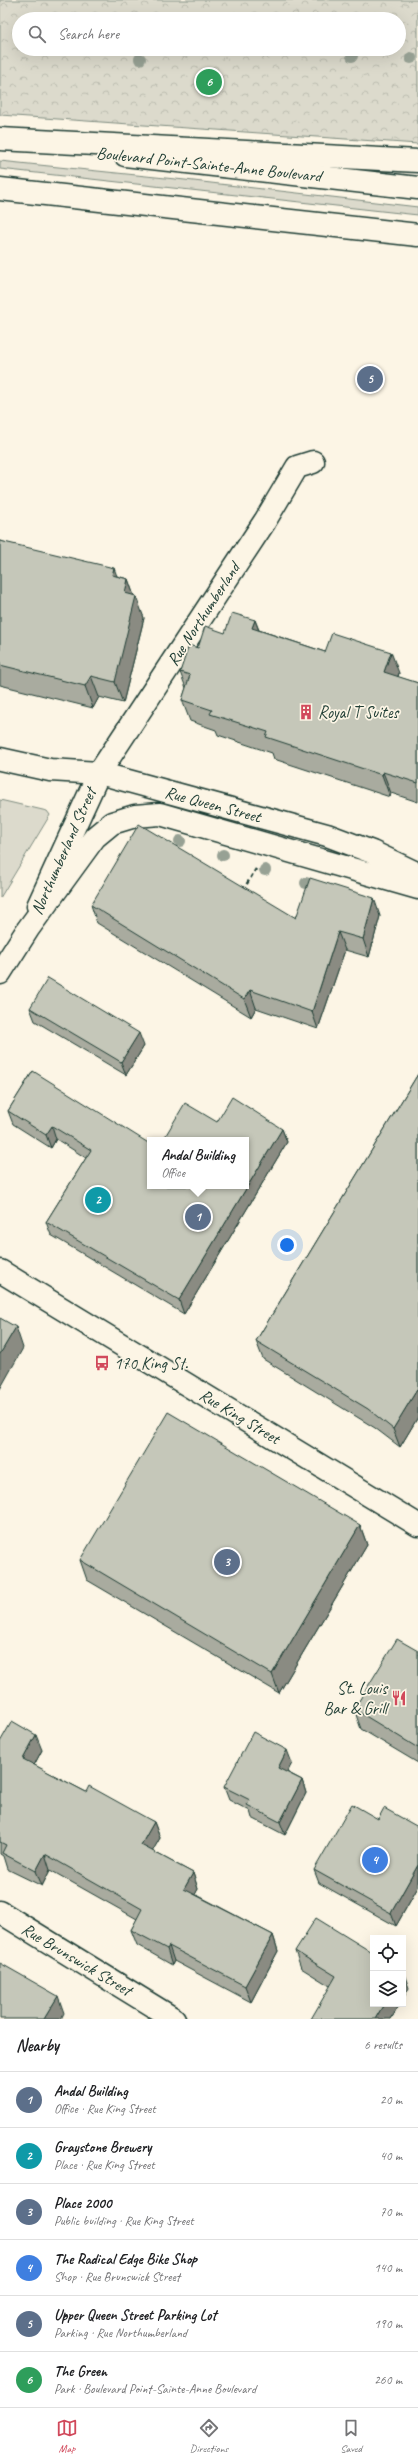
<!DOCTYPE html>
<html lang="en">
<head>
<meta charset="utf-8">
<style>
  :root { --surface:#fff; --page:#f2f2f2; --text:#202124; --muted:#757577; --line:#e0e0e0; --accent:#d1495b }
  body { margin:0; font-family:Caveat,sans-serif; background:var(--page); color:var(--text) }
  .controls { position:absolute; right:12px; bottom:12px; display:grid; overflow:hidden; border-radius:0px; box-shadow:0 4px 16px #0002 }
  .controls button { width:36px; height:36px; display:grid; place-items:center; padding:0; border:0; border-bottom:1px solid var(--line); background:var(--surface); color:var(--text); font:20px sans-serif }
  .you { position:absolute; left:287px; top:1245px; width:14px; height:14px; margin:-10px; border:3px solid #fff; border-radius:50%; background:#1a73e8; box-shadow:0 0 0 6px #1a73e833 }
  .badge { display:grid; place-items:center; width:26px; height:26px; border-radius:50%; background:var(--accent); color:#fff; font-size:13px; font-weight:700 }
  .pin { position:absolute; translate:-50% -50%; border:2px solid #fff; box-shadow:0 1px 4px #0006 }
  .popup { position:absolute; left:147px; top:1137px; width:102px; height:52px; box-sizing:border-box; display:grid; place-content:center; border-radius:0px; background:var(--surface); filter:drop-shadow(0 1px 3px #0005); font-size:13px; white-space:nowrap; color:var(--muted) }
  .popup b { font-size:15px; color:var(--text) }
  .popup::after { content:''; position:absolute; left:50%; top:100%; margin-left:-8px; border:8px solid transparent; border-top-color:var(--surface) }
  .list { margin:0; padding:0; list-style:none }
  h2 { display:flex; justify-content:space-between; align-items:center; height:52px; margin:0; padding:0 16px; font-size:17px }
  h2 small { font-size:13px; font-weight:400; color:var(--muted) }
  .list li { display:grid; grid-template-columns:26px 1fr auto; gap:12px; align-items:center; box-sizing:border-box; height:56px; padding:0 16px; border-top:1px solid var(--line) }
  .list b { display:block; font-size:15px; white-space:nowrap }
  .list p { margin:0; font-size:13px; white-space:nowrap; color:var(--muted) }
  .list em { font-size:13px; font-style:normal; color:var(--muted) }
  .icon { flex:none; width:22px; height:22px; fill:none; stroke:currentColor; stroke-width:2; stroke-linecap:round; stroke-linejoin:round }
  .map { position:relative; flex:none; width:418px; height:2019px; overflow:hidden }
  .search { position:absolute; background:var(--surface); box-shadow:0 4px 16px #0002; left:12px; right:12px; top:12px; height:44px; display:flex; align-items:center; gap:10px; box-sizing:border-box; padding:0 14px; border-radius:22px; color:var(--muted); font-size:15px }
  .sheet { height:388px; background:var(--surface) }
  nav { display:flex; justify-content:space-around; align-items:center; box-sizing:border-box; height:56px; border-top:1px solid var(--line); background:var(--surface); font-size:11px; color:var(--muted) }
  nav a { display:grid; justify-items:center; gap:2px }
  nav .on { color:var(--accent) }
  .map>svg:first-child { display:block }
</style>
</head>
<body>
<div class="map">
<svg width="418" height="2019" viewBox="0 0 418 2019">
  <defs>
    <pattern id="park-crowns" width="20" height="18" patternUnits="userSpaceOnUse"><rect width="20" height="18" fill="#dcdacc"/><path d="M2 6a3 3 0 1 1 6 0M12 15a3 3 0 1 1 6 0" fill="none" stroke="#bcbcb0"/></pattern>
  </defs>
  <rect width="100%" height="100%" fill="#fcf5e5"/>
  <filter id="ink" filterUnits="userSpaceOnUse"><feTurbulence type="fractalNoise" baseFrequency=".025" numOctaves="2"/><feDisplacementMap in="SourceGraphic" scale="8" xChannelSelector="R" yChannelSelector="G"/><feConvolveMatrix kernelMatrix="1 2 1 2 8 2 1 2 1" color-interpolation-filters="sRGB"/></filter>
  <g filter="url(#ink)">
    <g fill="#dcdacc" stroke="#7e8c80">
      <polygon points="0,161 185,180 418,207 418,215 0,169"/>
      <polygon points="0,800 47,811 50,815 0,898"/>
    </g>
    <path fill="url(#park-crowns)" stroke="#7e8c80" fill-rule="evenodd" d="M0 0H418V144L0 115ZM19 19H399V49H19Z"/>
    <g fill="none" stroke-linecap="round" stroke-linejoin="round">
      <g stroke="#1f3d34" stroke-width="25">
        <g id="minor">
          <polyline points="0,759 50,770 99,773 327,835 372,852 418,874"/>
          <polyline points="38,906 99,773 265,521 297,467 313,462"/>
        </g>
      </g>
      <g stroke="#1f3d34" stroke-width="25">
        <g id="secondary">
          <polyline points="0,973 28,929 95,837 112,823 135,816 160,814 418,888"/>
          <polyline points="0,1271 418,1525"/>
          <polyline points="0,1912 174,2019"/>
        </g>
      </g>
      <g stroke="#1f3d34" stroke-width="25">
        <g id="primary">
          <polyline points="125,155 418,188"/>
          <polyline points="0,189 418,235"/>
        </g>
      </g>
      <g stroke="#1f3d34" stroke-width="25">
        <polyline id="trunk" points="0,139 418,161"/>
      </g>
      <polyline stroke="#1f3d34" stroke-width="2.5" stroke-dasharray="4 3" stroke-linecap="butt" points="243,890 256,869"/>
      <use href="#minor" stroke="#fcf5e5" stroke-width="22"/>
      <use href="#secondary" stroke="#fcf5e5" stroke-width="22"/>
      <use href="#primary" stroke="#fcf5e5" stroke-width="22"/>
      <use href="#trunk" stroke="#fcf5e5" stroke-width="22"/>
    </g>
    <g fill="#97a194">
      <circle cx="352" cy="56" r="6"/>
      <circle cx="411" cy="58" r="6"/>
      <circle cx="140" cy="59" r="6"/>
      <circle cx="180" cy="841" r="6"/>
      <circle cx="223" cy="855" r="6"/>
      <circle cx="265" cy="870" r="6"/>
      <circle cx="306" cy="883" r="6"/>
    </g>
    <g fill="#a9ab9f" stroke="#1f3d34">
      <polygon points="0,541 117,576 128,579 134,596 144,618 123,703 99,697 93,708 0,685"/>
      <polygon points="255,620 259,630 325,652 399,673 398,677 418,683 418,802 391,793 390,797 274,759 272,753 218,735 216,730 190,721 182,700 186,688 180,672 198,648 225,633"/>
      <polygon points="91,905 296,918 380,916 369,957 345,950 318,1029 256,1008 251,1017 97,923"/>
      <polygon points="30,1008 144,1046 126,1075 35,1021"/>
      <polygon points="33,1071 150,1186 217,1122 282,1129 287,1142 184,1314 51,1235 46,1222 86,1158 56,1139 51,1148 13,1124 8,1111"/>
      <polygon points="418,1074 418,1417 400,1447 375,1428 263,1359 256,1341"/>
      <polygon points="360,1525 367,1545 279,1693 87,1580 80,1560"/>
      <polygon points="418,1651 418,1763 361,1729 354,1709"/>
      <polygon points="0,1742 42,1750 34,1765 86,1792 154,1822 160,1838 152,1851 193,1873 198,1889 195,1894 273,1935 278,1951 251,2002 174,1961 172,1965 137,1945 131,1930 137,1919 50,1870 42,1886 7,1869 3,1856 0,1854"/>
      <polygon points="292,1763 287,1772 302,1780 306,1793 285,1835 252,1818 250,1811 229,1800 224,1787"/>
      <polygon points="418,1827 418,1887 396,1926 319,1883 314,1870"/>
      <polygon points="295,1951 373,1953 373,2004 400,2004 391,2019 330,1986 301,1968"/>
    </g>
    <g fill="#8a8b82" stroke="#1f3d34">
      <polygon points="114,568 122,590 112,575"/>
      <polygon points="128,579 135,599 136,596 144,618 123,703 115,682 125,593"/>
      <polygon points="255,620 263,642 252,628"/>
      <polygon points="391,652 399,673 392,694 384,672"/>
      <polygon points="91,676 99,697 93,708 85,686"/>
      <polygon points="383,772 391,793 390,797 382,775"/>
      <polygon points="374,898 380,916 369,957 363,939"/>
      <polygon points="338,932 345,950 318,1029 312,1012"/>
      <polygon points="250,990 256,1008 251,1017 244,999"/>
      <polygon points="139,1033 144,1046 126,1075 121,1062"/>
      <polygon points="52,1126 56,1139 51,1148 46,1135"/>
      <polygon points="282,1129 287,1142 184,1314 179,1300"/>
      <polygon points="16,1327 23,1348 0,1389 0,1354"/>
      <polygon points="418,1388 418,1417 400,1447 393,1429"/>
      <polygon points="360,1525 367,1545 279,1693 272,1674"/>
      <polygon points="36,1735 42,1750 29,1775 23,1759"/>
      <polygon points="287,1750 292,1763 283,1781 278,1768"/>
      <polygon points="302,1780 306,1793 285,1835 280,1822"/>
      <polygon points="154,1822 160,1838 147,1861 141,1845"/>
      <polygon points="45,1854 50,1870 42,1886 36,1871"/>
      <polygon points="418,1865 418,1887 396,1926 391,1913"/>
      <polygon points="193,1873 198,1889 190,1904 184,1889"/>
      <polygon points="273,1935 278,1951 251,2002 245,1986"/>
      <polygon points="169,1946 174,1961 172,1965 167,1949"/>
      <polygon points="403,1971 409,1988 403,1999"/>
      <polygon points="58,1996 64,2013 61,2019 44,2019"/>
      <polygon points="384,2004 400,2004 391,2019 375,2019"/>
    </g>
    <g fill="#c5c7b9" stroke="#1f3d34">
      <polygon points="0,541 114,568 112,575 128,579 125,593 136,596 115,682 91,676 85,686 0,665"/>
      <polygon points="232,613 255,620 252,628 325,652 332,633 391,652 384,672 418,683 418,783 383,772 382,775 266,737 268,732 210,714 212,710 182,700 190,675 180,672 189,645 198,648 205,626 225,633"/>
      <polygon points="139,824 296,918 310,878 374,898 363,939 338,932 312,1012 250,990 244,999 91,905"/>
      <polygon points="48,978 139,1033 121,1062 30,1008"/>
      <polygon points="33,1071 150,1144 150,1186 246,1186 246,1140 163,1140 185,1103 217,1122 232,1097 282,1129 179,1300 46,1222 91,1150 52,1126 46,1135 8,1111"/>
      <polygon points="418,1074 418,1388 393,1429 368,1409 256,1341"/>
      <polygon points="0,1318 16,1327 0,1354"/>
      <polygon points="168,1412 360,1525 272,1674 80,1560"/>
      <polygon points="397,1639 418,1651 418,1748 354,1709"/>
      <polygon points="12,1721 36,1735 23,1759 86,1792 89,1786 154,1822 141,1845 193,1873 184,1889 273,1935 245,1986 169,1946 167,1949 131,1930 142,1909 45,1854 36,1871 2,1853 6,1845 0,1842 0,1742"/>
      <polygon points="253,1732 287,1750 278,1768 302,1780 280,1822 247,1805 250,1800 224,1787"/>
      <polygon points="352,1804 378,1819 384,1808 418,1827 418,1865 391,1913 314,1870"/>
      <polygon points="316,1918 373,1953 373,2004 384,2004 375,2019 311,2019 336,1976 295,1951"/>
      <polygon points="0,1963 58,1996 44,2019 0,2019"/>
    </g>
  </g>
  <defs>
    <g id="building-bare" transform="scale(1.2)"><path d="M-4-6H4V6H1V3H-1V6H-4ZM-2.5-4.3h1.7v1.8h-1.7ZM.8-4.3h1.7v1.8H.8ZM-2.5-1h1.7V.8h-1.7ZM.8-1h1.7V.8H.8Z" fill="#d1495b" stroke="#fcf5e5" stroke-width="2.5" paint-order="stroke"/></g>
    <g id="bus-bare" transform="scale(1.2)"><path d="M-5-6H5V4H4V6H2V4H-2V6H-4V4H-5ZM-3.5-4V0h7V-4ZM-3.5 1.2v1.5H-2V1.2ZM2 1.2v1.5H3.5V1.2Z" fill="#d1495b" stroke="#fcf5e5" stroke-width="2.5" paint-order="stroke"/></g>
    <g id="restaurant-bare" transform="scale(1.2)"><path d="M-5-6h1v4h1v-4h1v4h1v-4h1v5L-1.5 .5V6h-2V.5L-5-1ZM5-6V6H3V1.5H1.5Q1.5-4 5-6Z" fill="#d1495b" stroke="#fcf5e5" stroke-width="2.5" paint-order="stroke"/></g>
  </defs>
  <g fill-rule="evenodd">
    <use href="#building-bare" x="306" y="712"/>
    <use href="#bus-bare" x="102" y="1363"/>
    <use href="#restaurant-bare" x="399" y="1698"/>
  </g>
  <g text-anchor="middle" stroke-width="3.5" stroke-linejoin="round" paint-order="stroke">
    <g font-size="17" fill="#1f3d34" stroke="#fcf5e5">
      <text transform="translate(209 164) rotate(6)" y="6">Boulevard Point-Sainte-Anne Boulevard</text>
      <text transform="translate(203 614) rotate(-57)" y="6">Rue Northumberland</text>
      <text transform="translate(213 804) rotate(15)" y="6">Rue Queen Street</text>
      <text transform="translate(63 851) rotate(-66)" y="6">Northumberland Street</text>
      <text transform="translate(240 1416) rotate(31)" y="6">Rue King Street</text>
      <text transform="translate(77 1959) rotate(31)" y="6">Rue Brunswick Street</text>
    </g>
    <g font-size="17" fill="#1f3d34" stroke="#fcf5e5" text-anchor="start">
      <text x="318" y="718">Royal T Suites</text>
      <text x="114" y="1369">170 King St.</text>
      <text x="387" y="1694" text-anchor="end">St. Louis<tspan x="387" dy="20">Bar &amp; Grill</tspan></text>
    </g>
  </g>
</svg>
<div class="controls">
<button><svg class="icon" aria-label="locate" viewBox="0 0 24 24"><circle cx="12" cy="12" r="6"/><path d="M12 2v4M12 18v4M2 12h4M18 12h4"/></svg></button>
<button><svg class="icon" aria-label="layers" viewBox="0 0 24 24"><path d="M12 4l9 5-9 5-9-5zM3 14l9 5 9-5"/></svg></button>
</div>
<div class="you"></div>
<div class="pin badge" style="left:198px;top:1217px;background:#5c6f8a">1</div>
<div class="popup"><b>Andal Building</b>Office</div>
<div class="pin badge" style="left:98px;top:1200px;background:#0f9aa8">2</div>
<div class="pin badge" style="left:227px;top:1562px;background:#5c6f8a">3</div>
<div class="pin badge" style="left:375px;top:1860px;background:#3f7fe0">4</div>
<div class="pin badge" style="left:370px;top:379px;background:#5c6f8a">5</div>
<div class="pin badge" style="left:209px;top:82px;background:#2e9e5b">6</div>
<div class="search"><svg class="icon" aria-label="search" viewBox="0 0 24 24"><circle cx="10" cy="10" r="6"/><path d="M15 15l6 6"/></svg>Search here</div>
</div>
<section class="sheet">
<h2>Nearby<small>6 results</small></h2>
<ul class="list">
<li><span class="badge" style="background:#5c6f8a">1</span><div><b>Andal Building</b><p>Office · Rue King Street</p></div><em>20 m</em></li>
<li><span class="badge" style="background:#0f9aa8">2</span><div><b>Graystone Brewery</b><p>Place · Rue King Street</p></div><em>40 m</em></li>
<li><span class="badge" style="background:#5c6f8a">3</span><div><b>Place 2000</b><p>Public building · Rue King Street</p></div><em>70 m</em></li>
<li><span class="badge" style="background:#3f7fe0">4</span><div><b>The Radical Edge Bike Shop</b><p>Shop · Rue Brunswick Street</p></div><em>140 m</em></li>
<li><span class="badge" style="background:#5c6f8a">5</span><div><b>Upper Queen Street Parking Lot</b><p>Parking · Rue Northumberland</p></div><em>190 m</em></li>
<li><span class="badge" style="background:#2e9e5b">6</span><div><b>The Green</b><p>Park · Boulevard Point-Sainte-Anne Boulevard</p></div><em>260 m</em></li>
</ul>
</section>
<nav>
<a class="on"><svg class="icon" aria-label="map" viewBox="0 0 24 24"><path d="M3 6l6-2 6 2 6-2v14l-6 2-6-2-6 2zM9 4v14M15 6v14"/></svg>Map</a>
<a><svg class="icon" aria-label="directions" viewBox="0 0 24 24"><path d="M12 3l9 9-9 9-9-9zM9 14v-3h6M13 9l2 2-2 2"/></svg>Directions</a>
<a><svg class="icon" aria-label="saved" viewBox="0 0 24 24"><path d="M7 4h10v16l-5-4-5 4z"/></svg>Saved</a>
</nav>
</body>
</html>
